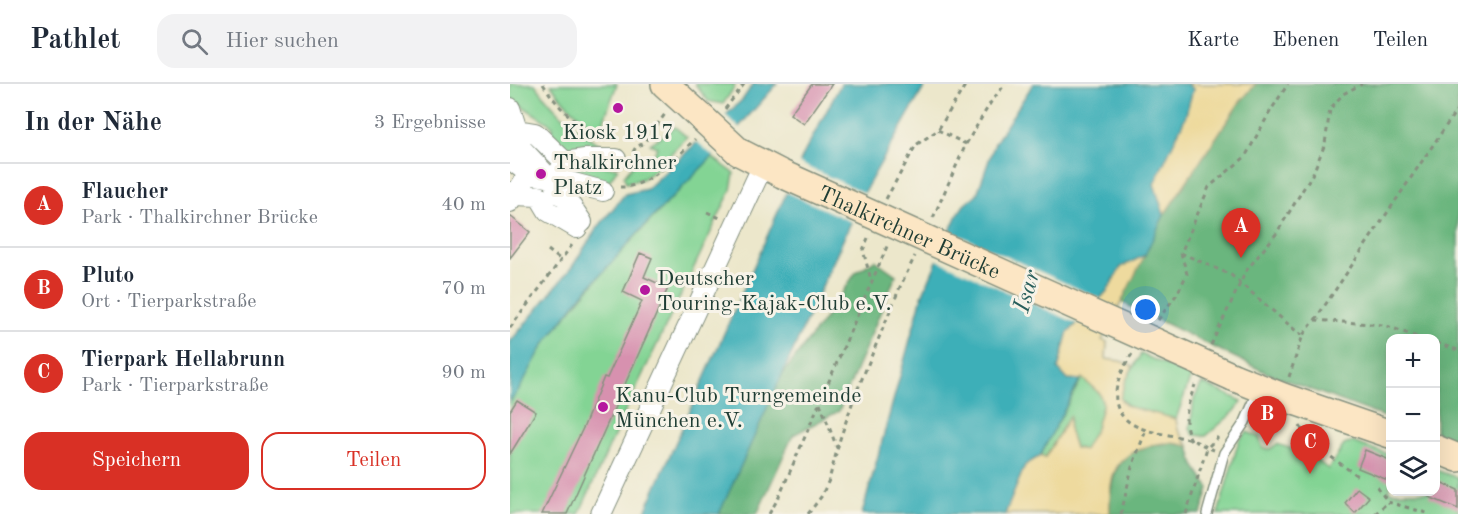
<!DOCTYPE html>
<html lang="de">
<head>
<meta charset="utf-8">
<style>
  :root { --surface:#fff; --page:#f2f2f3; --text:#1f2937; --muted:#747a83; --line:#e0e1e3; --accent:#d93025 }
  body { margin:0; font-family:"Old Standard TT",serif; background:var(--page); color:var(--text) }
  .controls { position:absolute; right:18px; bottom:18px; display:grid; overflow:hidden; border-radius:12px; box-shadow:0 6px 24px #0002 }
  .controls button { width:54px; height:54px; display:grid; place-items:center; padding:0; border:0; border-bottom:2px solid var(--line); background:var(--surface); color:var(--text); font:30px sans-serif }
  .you { position:absolute; left:636px; top:226px; width:21px; height:21px; margin:-15px; border:4px solid #fff; border-radius:50%; background:#1a73e8; box-shadow:0 0 0 9px #1a73e833 }
  .badge { display:grid; place-items:center; width:39px; height:39px; border-radius:50%; background:var(--accent); color:#fff; font-size:20px; font-weight:700 }
  .pin { position:absolute; translate:-50% -50px; filter:drop-shadow(0 2px 3px #0008) }
  .pin::after { content:''; position:absolute; top:32px; width:21px; height:18px; background:inherit; clip-path:polygon(0 0,100% 0,50% 100%) }
  .list { margin:0; padding:0; list-style:none }
  h2 { display:flex; justify-content:space-between; align-items:center; height:78px; margin:0; padding:0 24px; font-size:26px }
  h2 small { font-size:20px; font-weight:400; color:var(--muted) }
  .list li { display:grid; grid-template-columns:39px 1fr auto; gap:18px; align-items:center; box-sizing:border-box; height:84px; padding:0 24px; border-top:2px solid var(--line) }
  .list b { display:block; font-size:22px; white-space:nowrap }
  .list p { margin:0; font-size:20px; white-space:nowrap; color:var(--muted) }
  .list em { font-size:20px; font-style:normal; color:var(--muted) }
  .actions { display:flex; gap:12px; padding:18px 24px }
  .actions a { flex:1; padding:14px 0; border:2px solid var(--accent); border-radius:18px; text-align:center; font-size:21px; color:var(--accent) }
  .actions .main { background:var(--accent); color:#fff }
  .icon { flex:none; width:33px; height:33px; fill:none; stroke:currentColor; stroke-width:2; stroke-linecap:round; stroke-linejoin:round }
  .map { position:relative; flex:none; width:948px; height:430px; overflow:hidden }
  header { display:flex; align-items:center; gap:36px; box-sizing:border-box; height:84px; padding:0 30px; background:var(--surface); border-bottom:2px solid var(--line) }
  header strong { font-size:28px }
  nav { display:flex; gap:33px; margin-inline-start:auto; font-size:21px }
  .search { width:420px; height:54px; background:var(--page); display:flex; align-items:center; gap:15px; box-sizing:border-box; padding:0 21px; border-radius:18px; color:var(--muted); font-size:22px }
  main { display:flex }
  aside { flex:1; background:var(--surface) }
  .map>svg:first-child { display:block }
</style>
</head>
<body>
<header>
<strong>Pathlet</strong>
<div class="search"><svg class="icon" aria-label="search" viewBox="0 0 24 24"><circle cx="10" cy="10" r="6"/><path d="M15 15l6 6"/></svg>Hier suchen</div>
<nav><a>Karte</a><a>Ebenen</a><a>Teilen</a></nav>
</header>
<main>
<aside>
<h2>In der Nähe<small>3 Ergebnisse</small></h2>
<ul class="list">
<li><span class="badge">A</span><div><b>Flaucher</b><p>Park · Thalkirchner Brücke</p></div><em>40 m</em></li>
<li><span class="badge">B</span><div><b>Pluto</b><p>Ort · Tierparkstraße</p></div><em>70 m</em></li>
<li><span class="badge">C</span><div><b>Tierpark Hellabrunn</b><p>Park · Tierparkstraße</p></div><em>90 m</em></li>
</ul>
<div class="actions"><a class="main">Speichern</a><a>Teilen</a></div>
</aside>
<div class="map">
<svg width="948" height="430" viewBox="0 0 948 430">
  <rect width="100%" height="100%" fill="#f7f3e8"/>
  <filter id="ink" filterUnits="userSpaceOnUse"><feTurbulence type="fractalNoise" baseFrequency=".0167" numOctaves="2"/><feDisplacementMap in="SourceGraphic" scale="12" xChannelSelector="R" yChannelSelector="G"/><feConvolveMatrix kernelMatrix="1 2 1 2 8 2 1 2 1" color-interpolation-filters="sRGB"/></filter>
  <filter id="wash" filterUnits="userSpaceOnUse"><feTurbulence type="fractalNoise" baseFrequency=".008" numOctaves="4" result="noise"/><feDisplacementMap in="SourceGraphic" scale="24" xChannelSelector="R" yChannelSelector="G"/><feGaussianBlur stdDeviation="1.35" result="paint"/><feColorMatrix in="noise" values="0 0 0 0 0 0 0 0 0 0 0 0 0 0 0 0 0 1.4 0 .05"/><feComposite in="paint" operator="in"/></filter>
  <g filter="url(#wash)">
    <rect width="100%" height="100%" fill="#ece7cb"/>
    <g fill="#83d494" stroke="#518864" stroke-width="1.5">
      <path d="M0 0H25C46 29 71 53 105 68L61 71 41 54 43 42 0 14Z"/>
      <path d="M41 0H107L90 47C70 33 53 20 41 0Z"/>
      <polygon points="185,0 225,0 224,4 213,20 198,17"/>
      <polygon points="165,43 177,53 144,87 132,95 116,99 114,92 127,76 141,79 147,63 140,60"/>
      <path d="M202 73 224 89 221 106 118 321 69 430H0V318C14 299 22 277 36 258 86 192 143 133 202 73Z"/>
      <polygon points="86,81 108,84 95,103 64,95 59,86"/>
      <polygon points="631,270 681,292 666,335 620,323 610,314 615,298"/>
      <polygon points="572,294 589,309 593,319 586,344 574,366 565,363 559,345 560,333 535,375 530,372"/>
      <polygon points="692,299 732,317 725,327 696,352 684,351 680,345 684,315"/>
      <polygon points="737,348 749,353 753,364 760,365 767,360 800,371 818,385 834,361 842,358 880,371 880,408 926,408 926,386 948,394 948,430 708,430 729,356"/>
    </g>
    <g fill="#6ab67e" stroke="#447a59" stroke-width="1.5">
      <polygon points="746,0 948,0 948,359 926,351 926,255 880,255 880,335 759,290 611,218 654,131 730,18"/>
      <polygon points="365,176 386,191 329,327 283,351 247,430 209,430 272,291 319,229 346,188"/>
      <path d="M661 359 679 362 684 381 699 404 691 430H600C600 382 610 364 661 359Z"/>
    </g>
    <g fill="#eeda9e" stroke="#868c69" stroke-width="1.5">
      <polygon points="677,0 746,0 730,18 654,131 644,100 675,33 683,5"/>
      <path d="M635 171 592 256 597 258 596 275 610 277 623 282 615 298 610 314 615 321 620 323 666 335 668 346 679 362C673 361 667 359 660 359 645 358 619 367 609 380 599 393 600 414 600 430H495L515 381 530 372 535 374 560 331 559 345 565 364 574 366 586 344 593 319 589 309 572 294 570 296 557 295 548 285 557 250 597 207 611 183Z"/>
    </g>
    <g fill="#3eafb8" stroke="#2e7676" stroke-width="1.5">
      <polygon points="243,0 267,0 202,73 138,138 71,212 33,262 10,304 0,318 0,258 62,183 85,147 115,110 137,105 233,15"/>
      <polygon points="331,0 416,0 357,103 209,430 134,430 294,69"/>
      <polygon points="523,0 677,0 683,5 675,34 644,100 654,131 635,171 611,183 597,207 557,250 548,285 557,295 570,296 530,372 515,381 495,430 352,430 412,212 446,133 454,121 467,110 485,59"/>
    </g>
    <g fill="#ece7cb">
      <polygon points="213,29 231,45 205,74 185,56"/>
      <polygon points="287,78 357,110 344,139 274,107"/>
      <polygon points="438,146 593,216 570,241 425,175"/>
    </g>
    <g id="blocks">
      <g fill="#d791af">
        <polygon points="302,0 322,0 294,40 280,30"/>
        <polygon points="0,132 20,148 0,174"/>
        <polygon points="130,169 142,174 134,193 158,204 57,430 32,430 74,342 94,293 97,294 132,217 113,208"/>
        <polygon points="7,316 26,328 0,370 0,327"/>
        <polygon points="855,366 880,376 880,397 848,384"/>
        <polygon points="926,396 948,406 948,425 919,413 921,408 926,408"/>
        <polygon points="847,404 859,413 845,429 835,419"/>
      </g>
    </g>
  </g>
  <g filter="url(#ink)">
    <use href="#blocks" fill-opacity="0" stroke="#869280" stroke-width="1.5"/>
    <g fill="none" stroke-linecap="round" stroke-linejoin="round">
      <g stroke="#869280" stroke-width="12">
        <polyline id="lane" points="697,430 714,369 735,338 749,306"/>
      </g>
      <g stroke="#869280" stroke-width="22">
        <g id="street">
          <polyline points="0,24 7,46 25,49 55,78"/>
          <polyline points="0,52 38,93"/>
          <polyline points="0,75 19,90"/>
          <polyline points="0,108 5,111 29,112 38,127 67,144"/>
          <polyline points="0,118 19,90 45,94 55,78 75,75 106,75"/>
          <polyline points="72,138 55,113 47,109 45,94 93,107"/>
          <polyline points="91,430 253,81"/>
        </g>
      </g>
      <g stroke="#869280" stroke-width="30">
        <g id="secondary">
          <polyline points="155,0 191,33"/>
          <polyline points="229,68 272,90"/>
          <polyline points="723,293 773,313 880,350"/>
          <polyline points="926,365 948,374"/>
        </g>
      </g>
      <g stroke="#869280" stroke-width="3" stroke-dasharray="4.5 4.5" stroke-linecap="butt">
        <path d="M33 0C52 29 66 39 95 57"/>
        <polyline points="215,25 234,0"/>
        <polyline points="428,46 456,60"/>
        <polyline points="123,68 126,63 134,59 155,30"/>
        <path d="M110 103C138 104 166 74 185 55"/>
        <polyline points="376,115 406,61 428,46 456,0"/>
        <polyline points="197,128 210,134"/>
        <polyline points="423,134 456,60 481,18 495,0"/>
        <polyline points="358,154 353,166 361,196"/>
        <polyline points="38,166 51,176"/>
        <polyline points="671,169 721,191 785,246 792,251"/>
        <polyline points="648,236 667,210 677,190 671,169 699,103 735,73 761,26 778,0"/>
        <polyline points="805,236 874,241 913,255"/>
        <polyline points="0,244 62,161"/>
        <polyline points="926,259 948,266"/>
        <polyline points="701,261 736,187 766,150 803,89 815,60 820,25 833,10 852,0"/>
        <path d="M622 270C604 297 593 331 633 345 647 350 663 351 678 355 687 357 695 363 704 366"/>
        <polyline points="779,293 793,251 805,236 948,24"/>
        <polyline points="310,319 327,364"/>
        <polyline points="790,342 798,356 850,394"/>
        <path d="M681 356C671 336 678 321 685 301"/>
        <polyline points="867,403 878,418 920,430"/>
        <polyline points="259,430 269,413 378,160"/>
        <polyline points="298,430 311,413 319,396 330,355 344,314 390,203 405,172"/>
        <polyline points="611,430 622,383 636,346"/>
        <polyline points="676,430 697,364 708,353"/>
        <polyline points="865,430 878,418"/>
      </g>
      <use href="#lane" stroke="#fff" stroke-width="9"/>
      <use href="#street" stroke="#fff" stroke-width="20"/>
      <use href="#secondary" stroke="#fce6c4" stroke-width="27"/>
      <g stroke="#869280" stroke-width="30" stroke-linecap="butt">
        <g id="secondary-bridge">
          <polyline points="191,33 229,68"/>
          <path id="s1" d="M272 90 723 293"/>
        </g>
      </g>
      <use href="#secondary-bridge" stroke="#fce6c4" stroke-width="27"/>
    </g>
  </g>
  <g fill="#b5179e" stroke="#f7f3e8" stroke-width="2">
    <circle cx="108" cy="24" r="6"/>
    <circle cx="31" cy="90" r="6"/>
    <circle cx="135" cy="206" r="6"/>
    <circle cx="93" cy="323" r="6"/>
  </g>
  <g text-anchor="middle" stroke-width="6" stroke-linejoin="round" paint-order="stroke">
    <g font-size="22" fill="#1f3d34" stroke="#f7f3e8" text-anchor="start">
      <text x="108" y="55" text-anchor="middle">Kiosk 1917</text>
      <text x="43" y="85">Thalkirchner<tspan x="43" dy="25">Platz</tspan></text>
      <text x="147" y="201">Deutscher<tspan x="147" dy="25">Touring-Kajak-Club e.V.</tspan></text>
      <text x="105" y="318">Kanu-Club Turngemeinde<tspan x="105" dy="25">München e.V.</tspan></text>
    </g>
    <g font-size="22" fill="#1f3d34" stroke="#f7f3e8">
      <text dy="8" stroke="none"><textPath href="#s1" startOffset="140">Thalkirchner Brücke</textPath></text>
    </g>
    <g font-size="24" font-style="italic" fill="#285f5c" stroke="#f7f3e8">
      <text transform="translate(516 207) rotate(-74)" y="8">Isar</text>
    </g>
  </g>
</svg>
<div class="controls">
<button>+</button>
<button>−</button>
<button><svg class="icon" aria-label="layers" viewBox="0 0 24 24"><path d="M12 4l9 5-9 5-9-5zM3 14l9 5 9-5"/></svg></button>
</div>
<div class="you"></div>
<div class="pin badge" style="left:731px;top:174px">A</div>
<div class="pin badge" style="left:757px;top:362px">B</div>
<div class="pin badge" style="left:800px;top:390px">C</div>
</div>
</main>
</body>
</html>
